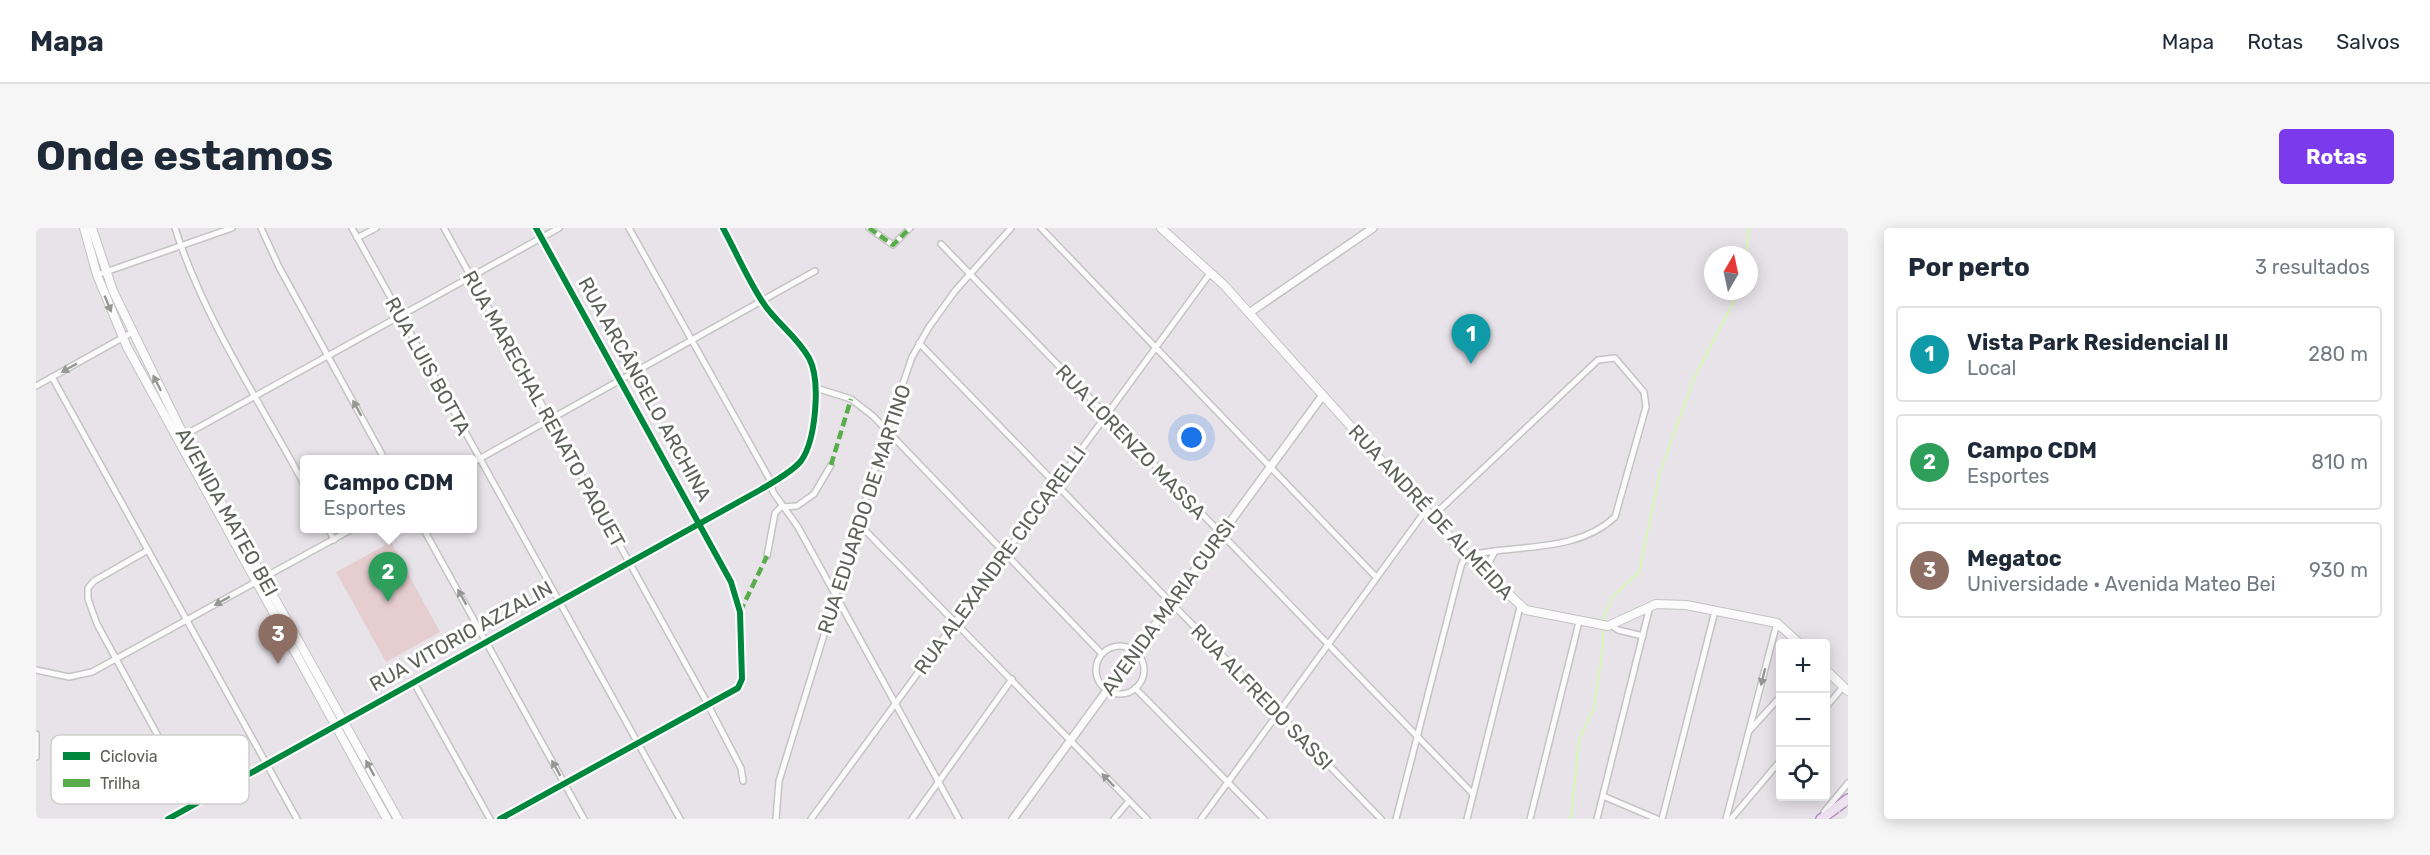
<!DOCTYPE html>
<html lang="pt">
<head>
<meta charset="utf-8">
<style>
  :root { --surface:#fff; --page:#f6f6f7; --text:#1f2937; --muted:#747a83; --line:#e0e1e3; --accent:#7c3aed }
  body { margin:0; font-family:Rubik,sans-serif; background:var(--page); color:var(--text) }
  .controls { position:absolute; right:18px; bottom:18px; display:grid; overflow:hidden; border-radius:6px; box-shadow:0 3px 15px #0003 }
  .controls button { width:54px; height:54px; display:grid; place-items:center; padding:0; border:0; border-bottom:2px solid var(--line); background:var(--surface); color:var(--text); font:30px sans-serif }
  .compass { position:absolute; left:1668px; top:18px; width:54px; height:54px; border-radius:50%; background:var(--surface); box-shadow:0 3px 15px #0003; rotate:9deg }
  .you { position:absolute; left:1156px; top:210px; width:21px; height:21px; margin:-15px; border:4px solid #fff; border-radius:50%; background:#1a73e8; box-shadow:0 0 0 9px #1a73e833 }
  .badge { display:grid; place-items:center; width:39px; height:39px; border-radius:50%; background:var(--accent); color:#fff; font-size:20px; font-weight:700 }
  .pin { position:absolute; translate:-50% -50px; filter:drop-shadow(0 2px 3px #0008) }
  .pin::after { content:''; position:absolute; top:32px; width:21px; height:18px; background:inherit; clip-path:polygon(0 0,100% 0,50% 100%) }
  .popup { position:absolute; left:264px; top:227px; width:177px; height:78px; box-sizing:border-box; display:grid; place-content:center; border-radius:6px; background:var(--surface); filter:drop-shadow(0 2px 4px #0005); font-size:20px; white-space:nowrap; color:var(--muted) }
  .popup b { font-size:22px; color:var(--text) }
  .popup::after { content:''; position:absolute; left:50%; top:100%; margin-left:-12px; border:12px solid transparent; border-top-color:var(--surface) }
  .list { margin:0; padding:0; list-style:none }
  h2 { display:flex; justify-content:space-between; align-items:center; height:78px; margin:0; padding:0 24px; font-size:26px }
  h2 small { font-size:20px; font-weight:400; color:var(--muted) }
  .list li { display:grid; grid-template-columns:39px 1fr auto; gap:18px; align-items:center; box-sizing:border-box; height:96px; margin:0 12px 12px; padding:0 12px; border:2px solid var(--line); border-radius:6px }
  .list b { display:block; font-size:22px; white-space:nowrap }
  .list p { margin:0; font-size:20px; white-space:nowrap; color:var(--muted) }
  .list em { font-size:20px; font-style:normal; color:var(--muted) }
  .icon { flex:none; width:33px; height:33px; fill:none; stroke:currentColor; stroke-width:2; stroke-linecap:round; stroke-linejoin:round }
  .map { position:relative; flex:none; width:1812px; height:591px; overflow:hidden; border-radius:6px }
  header { display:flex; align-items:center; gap:36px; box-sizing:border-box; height:84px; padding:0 30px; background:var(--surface); border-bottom:2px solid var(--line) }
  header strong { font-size:28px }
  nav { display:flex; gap:33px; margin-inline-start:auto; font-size:21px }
  .intro { display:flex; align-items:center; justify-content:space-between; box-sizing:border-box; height:144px; padding:0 36px }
  h1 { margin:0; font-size:42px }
  .button { padding:15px 27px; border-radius:6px; background:var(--accent); color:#fff; font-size:21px; font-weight:700 }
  main { display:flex; gap:36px; padding:0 36px }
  aside { flex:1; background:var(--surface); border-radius:6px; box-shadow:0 3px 15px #0003 }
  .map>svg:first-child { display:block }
</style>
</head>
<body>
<header>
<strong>Mapa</strong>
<nav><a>Mapa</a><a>Rotas</a><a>Salvos</a></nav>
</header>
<div class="intro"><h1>Onde estamos</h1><a class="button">Rotas</a></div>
<main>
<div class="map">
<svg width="1812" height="591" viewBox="0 0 1812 591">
  <rect width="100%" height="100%" fill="#e8e3e9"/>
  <polygon fill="#e6ced0" points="355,314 404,404 350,434 300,344"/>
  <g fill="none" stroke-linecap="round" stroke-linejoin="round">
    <g stroke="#d7f7b4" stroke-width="2">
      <polyline points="1710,27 1713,0"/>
      <polyline points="1535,591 1543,511 1558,480 1567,419 1567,392 1576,369 1603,344 1624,244 1658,150 1703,63"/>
    </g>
    <g stroke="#c4c4c3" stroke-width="8">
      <g id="minor">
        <path d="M139 0C168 91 223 172 268 256"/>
        <polyline points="225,0 243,39 349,232"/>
        <polyline points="316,0 644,591"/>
        <polyline points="408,0 669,471 705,540 707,553"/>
        <polyline points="593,0 733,250 737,264 762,299 923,591"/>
        <polyline points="833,0 857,17 874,0"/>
        <polyline points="1005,0 1340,349"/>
        <polyline points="321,10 340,0"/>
        <polyline points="905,16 1437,566"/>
        <polyline points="61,47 196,0"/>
        <polyline points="883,115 1345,591"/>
        <polyline points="16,149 261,591"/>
        <polyline points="0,158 95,105"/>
        <polyline points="780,160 815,171 837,188 1066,426"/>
        <polyline points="147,208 523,0"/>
        <polyline points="436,235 779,43"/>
        <path d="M1396 289 1562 132 1579 130 1608 164 1610 179 1579 289C1547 319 1500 318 1459 323"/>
        <polyline points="822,295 1111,591"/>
        <polyline points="292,300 298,312"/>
        <polyline points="387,300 548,591"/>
        <polyline points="112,322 58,353 52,360 52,371 61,396 159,576"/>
        <polyline points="731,328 739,285 745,279 761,278 778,266 795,237"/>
        <polyline points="1575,397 1582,402 1607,408"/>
        <circle cx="1084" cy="442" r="24"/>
        <polyline points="0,442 33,449 56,444 318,300"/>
        <polyline points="377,453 454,591"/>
        <polyline points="1099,460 1228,591"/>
        <polyline points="1790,479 1807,459"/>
        <polyline points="1714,502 1744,469"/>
        <polyline points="0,506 0,529"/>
        <polyline points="1567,568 1621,591"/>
        <polyline points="1788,584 1812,555"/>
        <path d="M132 591 724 262C737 254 755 245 765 233 780 212 785 152 773 130 761 108 739 94 726 73 711 50 700 24 687 0"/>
        <polyline points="464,591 702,460 706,451 704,384 695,354 500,0"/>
        <polyline points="740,591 743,553 851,202 876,129 893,99 919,63 975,0"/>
        <polyline points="775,591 1175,44"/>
        <polyline points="876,591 976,451"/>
        <polyline points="1078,591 1093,573"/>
        <polyline points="1165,591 1390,282"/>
        <polyline points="1360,591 1425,338 1430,327 1459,323 1448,344"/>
        <polyline points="1431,591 1484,379"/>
        <polyline points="1494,591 1543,394"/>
        <polyline points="1561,591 1614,378"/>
        <polyline points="1626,591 1679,383"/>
        <polyline points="1690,591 1741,395"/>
        <polyline points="1695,591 1744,533"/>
      </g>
    </g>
    <g stroke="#c4c4c3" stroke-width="10">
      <g id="tertiary">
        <polyline points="1213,85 1337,0"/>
        <polyline points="977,591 1287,167"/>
      </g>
    </g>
    <g stroke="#c3c3c3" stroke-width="10">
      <g id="secondary">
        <polyline points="48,0 61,47 91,119 351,591"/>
        <polyline points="56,0 77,63 148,208 362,591"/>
        <polyline points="1125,0 1188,57 1430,327 1490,382 1572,398 1620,376 1650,377 1741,395 1764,416"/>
        <polyline points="1790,442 1812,463"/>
      </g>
    </g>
    <g stroke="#b490c0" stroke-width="12">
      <polyline id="trunk" points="1785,591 1812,571"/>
    </g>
    <use href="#minor" stroke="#fcfbfc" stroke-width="5"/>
    <use href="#tertiary" stroke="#fcfbfc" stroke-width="7"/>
    <use href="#secondary" stroke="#fcfbfc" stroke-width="8"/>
    <use href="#trunk" stroke="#eee2f0" stroke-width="9"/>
    <polyline stroke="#ddd" stroke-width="2" stroke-dasharray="1.5 8" stroke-linecap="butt" points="1796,591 1812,577"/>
    <g stroke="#59ac4a" stroke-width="4.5" stroke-dasharray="9 4.5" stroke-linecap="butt">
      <polyline points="833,0 857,17 874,0"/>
      <polyline points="795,237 815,171"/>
      <polyline points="704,384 731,328"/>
    </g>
    <g stroke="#fff" stroke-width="10">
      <g id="cycleway">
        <path d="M132 591 724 262C737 254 755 245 765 233 780 212 785 152 773 130 761 108 739 94 726 73 711 50 700 24 687 0"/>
        <polyline points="464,591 702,460 706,451 704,384 695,354 500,0"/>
      </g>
    </g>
    <use href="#cycleway" stroke="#00873e" stroke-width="6"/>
  </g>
  <defs><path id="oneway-solid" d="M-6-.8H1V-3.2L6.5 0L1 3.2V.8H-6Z" transform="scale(1.5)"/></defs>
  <g fill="#949792">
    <use href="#oneway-solid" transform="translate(72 76) rotate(68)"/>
    <use href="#oneway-solid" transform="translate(33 140) rotate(151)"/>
    <use href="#oneway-solid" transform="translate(121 155) rotate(-117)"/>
    <use href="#oneway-solid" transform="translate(321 180) rotate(-119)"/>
    <use href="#oneway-solid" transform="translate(426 369) rotate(-119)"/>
    <use href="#oneway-solid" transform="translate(186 373) rotate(151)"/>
    <use href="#oneway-solid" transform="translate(1727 449) rotate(104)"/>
    <use href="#oneway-solid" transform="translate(334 540) rotate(-119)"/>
    <use href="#oneway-solid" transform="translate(520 540) rotate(-119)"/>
    <use href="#oneway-solid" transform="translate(1072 552) rotate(-134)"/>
  </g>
  <g text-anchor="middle" stroke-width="6" stroke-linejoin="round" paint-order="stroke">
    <g font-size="20" fill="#5c6159" stroke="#fff">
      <text transform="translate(392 138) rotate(61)" y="7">RUA LUIS BOTTA</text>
      <text transform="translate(609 161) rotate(61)" y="7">RUA ARCÂNGELO ARCHINA</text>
      <text transform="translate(508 181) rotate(61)" y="7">RUA MARECHAL RENATO PAQUET</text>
      <text transform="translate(1095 214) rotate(46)" y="7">RUA LORENZO MASSA</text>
      <text transform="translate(828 281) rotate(-72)" y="7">RUA EDUARDO DE MARTINO</text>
      <text transform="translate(191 284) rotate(61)" y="7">AVENIDA MATEO BEI</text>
      <text transform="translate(1395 284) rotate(47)" y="7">RUA ANDRÉ DE ALMEIDA</text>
      <text transform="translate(964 332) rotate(-54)" y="7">RUA ALEXANDRE CICCARELLI</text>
      <text transform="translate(1132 379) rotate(-54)" y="7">AVENIDA MARIA CURSI</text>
      <text transform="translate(425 408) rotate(-29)" y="7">RUA VITORIO AZZALIN</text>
      <text transform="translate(1226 469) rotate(46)" y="7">RUA ALFREDO SASSI</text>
    </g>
  </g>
  <rect x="15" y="507" width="198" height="69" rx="9" fill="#fff" stroke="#ced0cd" stroke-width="1.5"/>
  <rect x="27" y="524" width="27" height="8" fill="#00873e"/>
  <rect x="27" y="551" width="27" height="8" fill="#59ac4a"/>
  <g font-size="16" fill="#5c6159">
    <text x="64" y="534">Ciclovia</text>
    <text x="64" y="561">Trilha</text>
  </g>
</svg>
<div class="controls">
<button>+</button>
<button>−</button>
<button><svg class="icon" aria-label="locate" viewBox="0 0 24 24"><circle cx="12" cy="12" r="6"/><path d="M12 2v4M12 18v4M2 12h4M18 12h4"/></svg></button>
</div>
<svg class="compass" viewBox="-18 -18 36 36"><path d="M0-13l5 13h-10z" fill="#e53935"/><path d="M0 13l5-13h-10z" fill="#747a83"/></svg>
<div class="you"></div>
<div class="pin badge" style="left:1435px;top:136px;background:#0f9aa8">1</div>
<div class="pin badge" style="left:352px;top:374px;background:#2e9e5b">2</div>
<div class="popup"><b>Campo CDM</b>Esportes</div>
<div class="pin badge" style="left:242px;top:436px;background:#8d6e63">3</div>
</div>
<aside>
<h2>Por perto<small>3 resultados</small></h2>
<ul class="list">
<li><span class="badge" style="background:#0f9aa8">1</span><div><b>Vista Park Residencial II</b><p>Local</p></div><em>280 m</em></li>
<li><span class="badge" style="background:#2e9e5b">2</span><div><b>Campo CDM</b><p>Esportes</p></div><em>810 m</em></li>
<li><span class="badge" style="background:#8d6e63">3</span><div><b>Megatoc</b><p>Universidade · Avenida Mateo Bei</p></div><em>930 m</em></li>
</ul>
</aside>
</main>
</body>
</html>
